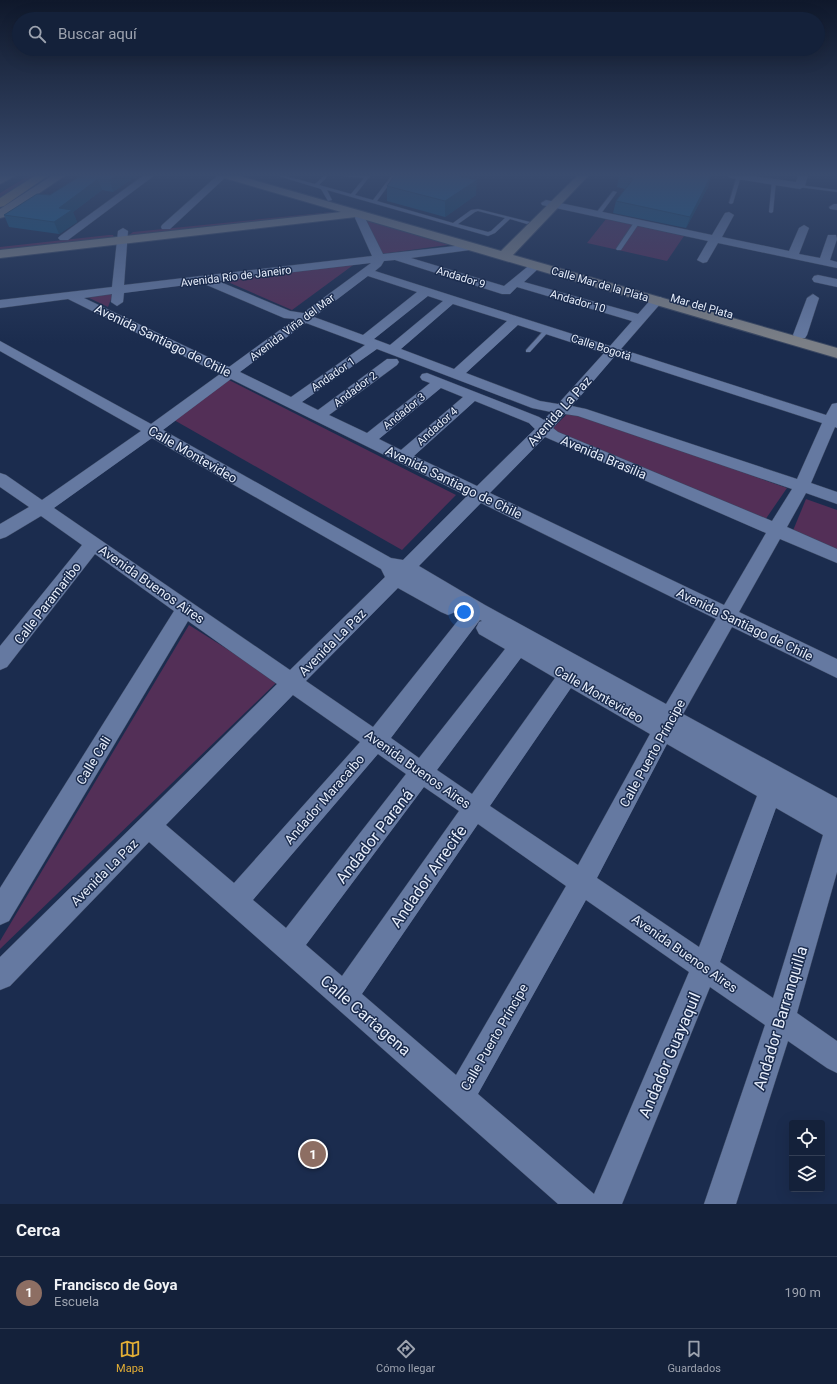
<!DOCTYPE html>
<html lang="es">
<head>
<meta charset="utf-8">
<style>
  :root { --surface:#14213a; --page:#1d2942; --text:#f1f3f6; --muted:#9da3af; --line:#333e54; --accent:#e3ae35 }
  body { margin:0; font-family:Roboto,sans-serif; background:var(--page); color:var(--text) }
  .controls { position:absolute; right:12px; bottom:12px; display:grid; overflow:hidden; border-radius:4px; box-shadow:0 4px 16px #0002 }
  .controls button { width:36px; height:36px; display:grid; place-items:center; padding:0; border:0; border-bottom:1px solid var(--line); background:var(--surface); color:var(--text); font:20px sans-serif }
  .you { position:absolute; left:464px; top:612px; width:14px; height:14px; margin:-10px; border:3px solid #fff; border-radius:50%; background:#1a73e8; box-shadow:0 0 0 6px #1a73e833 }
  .badge { display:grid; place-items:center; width:26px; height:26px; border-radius:50%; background:var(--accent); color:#fff; font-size:13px; font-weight:700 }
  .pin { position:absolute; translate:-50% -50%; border:2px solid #fff; box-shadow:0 1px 4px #0006 }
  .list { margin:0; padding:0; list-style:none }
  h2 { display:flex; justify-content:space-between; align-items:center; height:52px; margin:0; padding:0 16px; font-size:17px }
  h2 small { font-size:13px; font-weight:400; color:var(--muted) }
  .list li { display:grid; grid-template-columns:26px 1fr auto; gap:12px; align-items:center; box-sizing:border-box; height:72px; padding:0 16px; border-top:1px solid var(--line) }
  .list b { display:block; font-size:15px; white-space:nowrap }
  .list p { margin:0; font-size:13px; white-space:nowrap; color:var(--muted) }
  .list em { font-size:13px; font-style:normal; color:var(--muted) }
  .icon { flex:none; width:22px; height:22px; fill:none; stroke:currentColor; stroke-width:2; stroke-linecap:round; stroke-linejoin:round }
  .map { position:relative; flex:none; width:837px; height:1204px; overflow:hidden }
  .search { position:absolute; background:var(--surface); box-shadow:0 4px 16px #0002; left:12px; right:12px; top:12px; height:44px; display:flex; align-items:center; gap:10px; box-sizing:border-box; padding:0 14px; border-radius:22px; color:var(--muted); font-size:15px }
  .sheet { height:124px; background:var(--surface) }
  nav { display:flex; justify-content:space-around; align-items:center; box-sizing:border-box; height:56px; border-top:1px solid var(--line); background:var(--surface); font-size:11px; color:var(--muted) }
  nav a { display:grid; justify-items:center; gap:2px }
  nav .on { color:var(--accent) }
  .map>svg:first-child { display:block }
</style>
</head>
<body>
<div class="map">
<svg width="837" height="1204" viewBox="0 0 837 1204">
  <rect width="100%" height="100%" fill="#1b2c4e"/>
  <g fill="#532f57">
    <polygon points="30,175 40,175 0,201 0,193"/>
    <polygon points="332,212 336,213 129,235 133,232"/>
    <polygon points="366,219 455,244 381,254"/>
    <polygon points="606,219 684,236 667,261 587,243"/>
    <polygon points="109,235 113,235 114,237 0,252 0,247"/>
    <polygon points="356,263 292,310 221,279"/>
    <polygon points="114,291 108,307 83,295"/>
    <polygon points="229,380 456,495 402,550 174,420"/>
    <polygon points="570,411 787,488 765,520 551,430"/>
    <polygon points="806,499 837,510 837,552 792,533"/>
    <polygon points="189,625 278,681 0,949 0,941"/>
  </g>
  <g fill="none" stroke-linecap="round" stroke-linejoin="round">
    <g stroke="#3b4862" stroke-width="1">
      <g id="lane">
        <path d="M275 175H281L315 184 325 175H329L319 185 351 194 364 178 343 176 341 175H371L355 195 373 200 392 175H396L377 201 453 223 471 210 478 209 530 222 527 224 510 219 495 233 488 236 327 190 332 200 328 201 321 189ZM478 211 505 218 491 231 488 232 458 224 475 212Z"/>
        <polygon points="737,175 741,176 733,203 731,204 729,203"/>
        <polygon points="774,180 776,181 773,212 771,213 769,212 772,181"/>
        <polygon points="800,185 837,190 837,192 798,187 798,185"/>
        <polygon points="613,191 617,192 600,215 596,215 596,213"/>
        <polygon points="635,221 640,222 621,250 617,250 616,249"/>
        <polygon points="545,329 550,330 530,352 526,352 526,350"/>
      </g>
    </g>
    <g stroke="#3b4862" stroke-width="1">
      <g id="street">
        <polygon points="144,175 155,175 68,240 60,240 58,238 60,236"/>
        <polygon points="218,175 228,175 170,229 162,229 161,227 162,225"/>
        <polygon points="726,175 747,175 796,182 798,175 808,175 805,186 800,189 731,178"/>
        <polygon points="546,200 712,235 725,213 729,212 734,215 722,237 789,251 799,228 804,225 809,228 799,254 820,258 828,235 836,235 837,239 830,260 837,262 837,268 718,243 707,262 703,263 697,260 708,241 542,205 541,203"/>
        <polygon points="834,204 837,204 837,210 830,209 829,207"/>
        <path d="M360 211 365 214V218L383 254 473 244 477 245 479 247 477 249 411 258 504 286 532 263H540L542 265 540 267 524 282 638 314 653 297H661L663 300 661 303 621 349 826 415 832 404 837 403V428L835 427 811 483 837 492V504L806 493 787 527 837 549V563L780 539 739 612 837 659V678L732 627 683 714 837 798V872L797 1013 837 1041V1073L827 1068 788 1041 736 1204H704L765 1025 710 987 622 1204H558L149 842 10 986 0 990V957L277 684 188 621 9 921 0 925V888L174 611 95 554 7 667 0 670V646L82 545 41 516 6 537 0 539V524L29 507 0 487V473L6 475 42 500 141 431 0 351V341L151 424 220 374 68 299 0 308V300L112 287 118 231 123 228 128 231 124 285 372 256 355 218 356 212ZM395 260 502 294H510L517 287 632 321 610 346 375 271 381 266 384 261ZM371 263 303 313 290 311 218 281ZM368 276 417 292 363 335 314 317ZM202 283 284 318 295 319 229 367 84 298 112 294 111 302 117 306 123 302 124 293ZM428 296 443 301 390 345 374 339ZM453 304 507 321 454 369 401 349ZM306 323 365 345 291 397 240 372ZM518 325 604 353 558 404 540 401 466 373ZM377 349 532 408 551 412 544 420 539 417 427 373 422 374 420 377 422 380 430 383 367 433 329 415 397 365 399 362 397 359H387L318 410 302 402ZM615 356 822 423 797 479 586 409 572 406ZM231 379 467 496 403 560 391 558 163 430ZM441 388 463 397 401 450 379 439ZM475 401 529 423 535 429 477 486 414 456ZM565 414 578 416 792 489 772 521 558 432 553 428ZM545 437 766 533 724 605 490 493ZM152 438 381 569 385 577 290 670 54 508ZM481 503 716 619 666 704 485 605 419 566ZM398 588 441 612 448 615 455 612 458 607 467 613H464L373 727 306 681ZM480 620 482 621 479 622 476 628 479 634 505 649 419 758 391 738ZM521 658 555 678 472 794 437 770ZM571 688 650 734 578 865 490 806ZM293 695 360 742 234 883 166 825ZM667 744 757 796 699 947 597 878ZM378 754 406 774 286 928 253 900ZM424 787 459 811 342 976 306 945ZM776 808 823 835 773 998 720 962ZM478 824 566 886 456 1075 362 994ZM586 900 689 972 594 1194 478 1094Z"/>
        <polygon points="818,275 837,279 837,287 814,282 812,279 814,276"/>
        <polygon points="813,294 819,298 807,335 805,338 795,338 793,335 807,298"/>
      </g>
    </g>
    <g stroke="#3b4862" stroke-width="2">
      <g id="secondary">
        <polygon points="3,175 17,175 0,184 0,176"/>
        <polygon points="53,175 66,175 4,217 0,218 0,209"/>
        <polygon points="219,175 236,175 501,251 578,175 589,175 513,255 837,348 837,358 356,217 0,258 0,250 341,212 221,177"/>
      </g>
    </g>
    <g stroke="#3b4862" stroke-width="2">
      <polygon id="primary" points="36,175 49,175 4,206 0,207 0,198"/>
    </g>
    <use href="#lane" fill="#6579a1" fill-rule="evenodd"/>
    <use href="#street" fill="#6579a1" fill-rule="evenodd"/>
    <use href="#secondary" fill="#7b7f86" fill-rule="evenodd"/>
    <use href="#primary" fill="#91846b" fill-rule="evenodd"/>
  </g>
  <g fill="#165178">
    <polygon points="82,175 137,175 113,192 102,190 73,212 77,222 59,234 9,227 4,215 50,195"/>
    <polygon points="551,175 563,175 561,176"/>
    <polygon points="604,175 705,175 711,176 708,187 686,228 613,213 616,201 625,189 617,187 619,177"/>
    <polygon points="472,179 476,195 445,217 387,201 387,186"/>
  </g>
  <g fill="#124262">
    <polygon points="118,175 137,175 113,192 110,180"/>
    <polygon points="460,175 477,175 459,191 459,176"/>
    <polygon points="711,176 708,187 686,228 690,217"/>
    <polygon points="98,179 102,190 73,212 77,222 59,234 54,222 59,208"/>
    <polygon points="477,180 476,195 445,217 445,201"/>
  </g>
  <g fill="#195e8c" stroke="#124262">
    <polygon points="82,175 118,175 110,180 98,179 59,208 72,210 54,222 4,215 37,194 50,195"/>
    <polygon points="395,175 460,175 459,176 477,180 445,201 387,186"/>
    <polygon points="620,175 705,175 711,176 690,217 616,201 633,179 620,176"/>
  </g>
  <linearGradient id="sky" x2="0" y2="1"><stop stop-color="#0f182b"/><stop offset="0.51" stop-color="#394b6e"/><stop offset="1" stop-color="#394b6e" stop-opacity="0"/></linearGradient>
  <rect width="837" height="343" fill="url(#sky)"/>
  <g text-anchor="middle" stroke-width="3" stroke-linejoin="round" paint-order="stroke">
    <g font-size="11" fill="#e7eefb" stroke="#1b2c4e">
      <text transform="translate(236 276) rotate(-7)" y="4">Avenida Río de Janeiro</text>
      <text transform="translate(461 277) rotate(17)" y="4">Andador 9</text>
      <text transform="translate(600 284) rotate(16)" y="4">Calle Mar de la Plata</text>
      <text transform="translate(578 301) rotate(16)" y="4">Andador 10</text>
      <text transform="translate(702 306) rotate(16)" y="4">Mar del Plata</text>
      <text transform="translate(292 327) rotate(-37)" y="4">Avenida Viña del Mar</text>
      <text transform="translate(601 347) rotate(18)" y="4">Calle Bogotá</text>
      <text transform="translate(333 374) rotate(-35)" y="4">Andador 1</text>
      <text transform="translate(355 389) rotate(-37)" y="4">Andador 2</text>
      <text transform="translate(404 411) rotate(-39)" y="4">Andador 3</text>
      <text transform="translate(437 426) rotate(-42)" y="4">Andador 4</text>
    </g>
    <g font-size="13" fill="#e7eefb" stroke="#1b2c4e">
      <text transform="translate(163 340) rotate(26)" y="5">Avenida Santiago de Chile</text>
      <text transform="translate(559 411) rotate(-48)" y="5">Avenida La Paz</text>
      <text transform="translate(193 454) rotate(30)" y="5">Calle Montevideo</text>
      <text transform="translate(604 457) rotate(23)" y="5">Avenida Brasilia</text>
      <text transform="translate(454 482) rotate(26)" y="5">Avenida Santiago de Chile</text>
      <text transform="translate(152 584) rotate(35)" y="5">Avenida Buenos Aires</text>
      <text transform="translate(47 603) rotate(-52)" y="5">Calle Paramaribo</text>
      <text transform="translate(745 624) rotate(26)" y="5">Avenida Santiago de Chile</text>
      <text transform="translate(332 642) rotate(-45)" y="5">Avenida La Paz</text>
      <text transform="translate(599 694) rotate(30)" y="5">Calle Montevideo</text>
      <text transform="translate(652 753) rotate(-61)" y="5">Calle Puerto Príncipe</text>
      <text transform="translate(93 760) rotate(-59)" y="5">Calle Cali</text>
      <text transform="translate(418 769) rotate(35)" y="5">Avenida Buenos Aires</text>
      <text transform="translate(324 799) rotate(-49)" y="5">Andador Maracaibo</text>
      <text transform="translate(104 872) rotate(-45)" y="5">Avenida La Paz</text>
      <text transform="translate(685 953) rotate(35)" y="5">Avenida Buenos Aires</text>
      <text transform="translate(494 1037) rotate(-60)" y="5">Calle Puerto Príncipe</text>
    </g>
    <g font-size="16" fill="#e7eefb" stroke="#1b2c4e">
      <text transform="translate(374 836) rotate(-52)" y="6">Andador Paraná</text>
      <text transform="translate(428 876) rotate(-55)" y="6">Andador Arrecife</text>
      <text transform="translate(366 1015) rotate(41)" y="6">Calle Cartagena</text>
      <text transform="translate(780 1018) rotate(-73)" y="6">Andador Barranquilla</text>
      <text transform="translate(669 1055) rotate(-67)" y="6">Andador Guayaquil</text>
    </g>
  </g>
</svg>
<div class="controls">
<button><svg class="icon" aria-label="locate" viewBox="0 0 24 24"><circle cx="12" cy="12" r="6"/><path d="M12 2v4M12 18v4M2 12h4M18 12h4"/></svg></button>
<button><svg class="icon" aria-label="layers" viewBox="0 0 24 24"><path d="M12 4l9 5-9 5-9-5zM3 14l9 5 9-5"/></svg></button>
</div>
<div class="you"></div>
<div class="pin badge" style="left:313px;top:1154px;background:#8d6e63">1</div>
<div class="search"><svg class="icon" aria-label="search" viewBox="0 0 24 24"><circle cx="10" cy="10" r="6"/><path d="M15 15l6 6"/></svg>Buscar aquí</div>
</div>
<section class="sheet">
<h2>Cerca<small></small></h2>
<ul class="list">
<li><span class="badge" style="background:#8d6e63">1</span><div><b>Francisco de Goya</b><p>Escuela</p></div><em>190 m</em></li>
</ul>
</section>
<nav>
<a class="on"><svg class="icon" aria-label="map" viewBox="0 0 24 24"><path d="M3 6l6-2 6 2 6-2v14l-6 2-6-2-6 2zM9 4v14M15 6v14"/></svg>Mapa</a>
<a><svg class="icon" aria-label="directions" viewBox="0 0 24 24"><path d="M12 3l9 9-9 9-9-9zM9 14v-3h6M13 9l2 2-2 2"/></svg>Cómo llegar</a>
<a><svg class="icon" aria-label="saved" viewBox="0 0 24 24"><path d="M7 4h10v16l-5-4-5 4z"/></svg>Guardados</a>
</nav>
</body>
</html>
